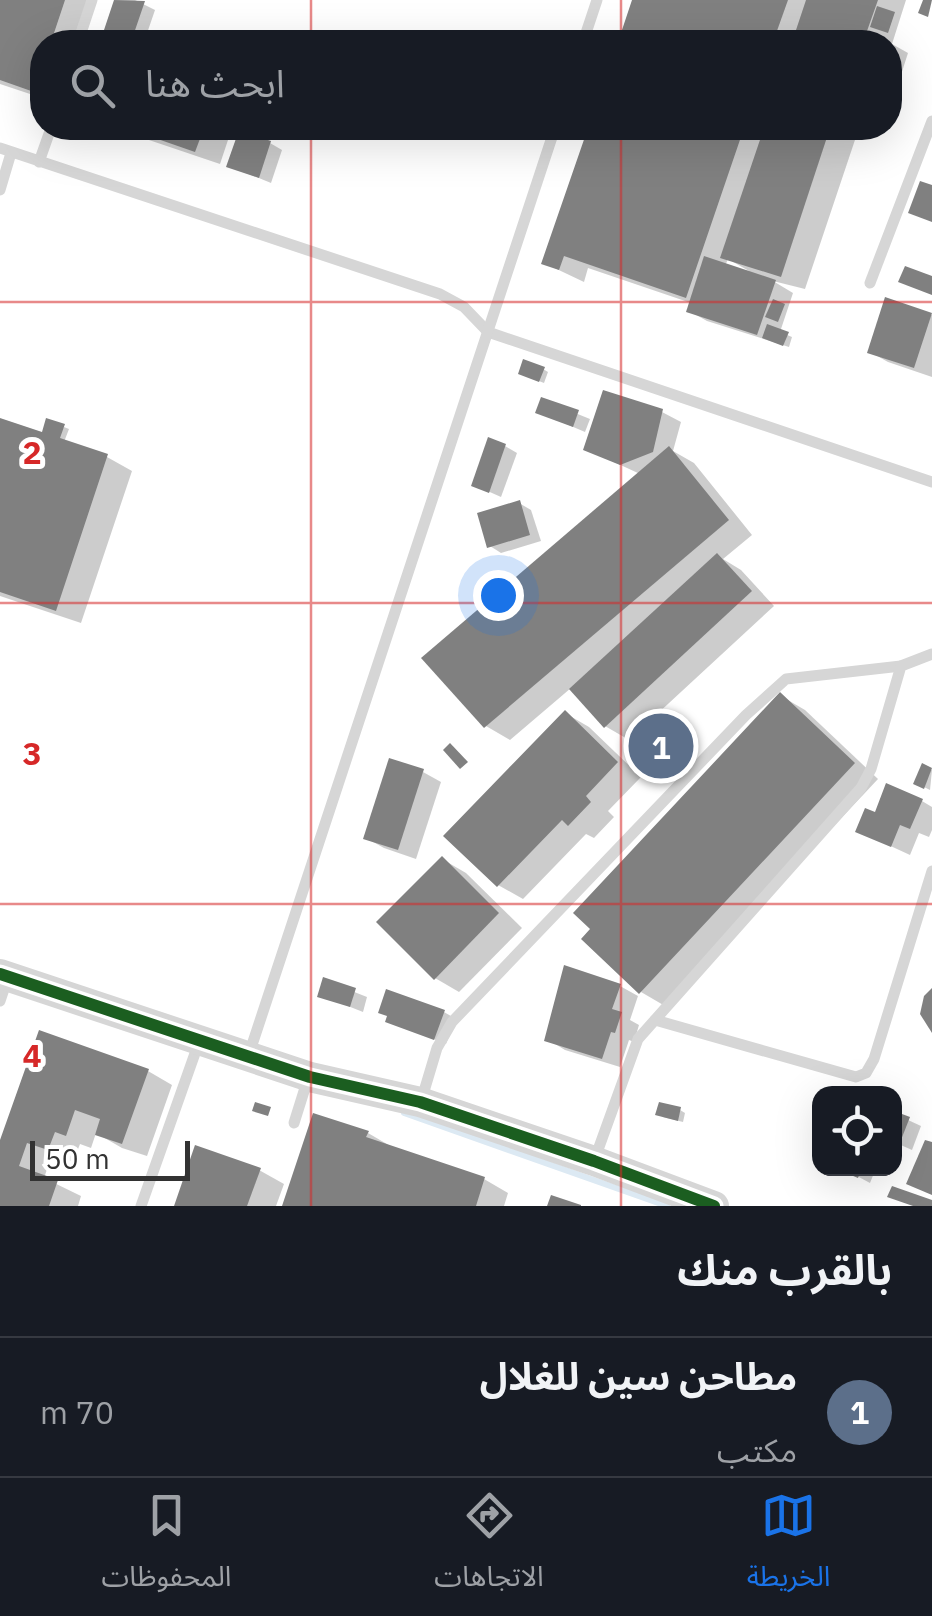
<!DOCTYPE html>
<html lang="ar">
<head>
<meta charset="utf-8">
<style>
  :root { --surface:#171b24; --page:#20242c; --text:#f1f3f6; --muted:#9ea1a6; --line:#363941; --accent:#1a73e8 }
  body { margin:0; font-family:"IBM Plex Sans","Noto Sans Arabic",sans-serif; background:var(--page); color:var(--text); direction:rtl }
  .controls { position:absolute; right:30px; bottom:30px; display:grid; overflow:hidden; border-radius:20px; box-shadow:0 10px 40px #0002 }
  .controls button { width:90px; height:90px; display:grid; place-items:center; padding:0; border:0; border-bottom:2px solid var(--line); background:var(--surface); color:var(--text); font:50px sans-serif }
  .scale { position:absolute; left:30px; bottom:25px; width:160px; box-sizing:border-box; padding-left:10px; border:5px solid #323232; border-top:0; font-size:28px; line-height:35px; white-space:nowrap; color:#323232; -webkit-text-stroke:8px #fff; paint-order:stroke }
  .you { position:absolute; left:498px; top:595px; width:35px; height:35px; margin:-25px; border:8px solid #fff; border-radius:50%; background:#1a73e8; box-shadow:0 0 0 15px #1a73e833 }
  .badge { display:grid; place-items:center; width:65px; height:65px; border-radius:50%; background:var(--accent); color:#fff; font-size:32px; font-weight:700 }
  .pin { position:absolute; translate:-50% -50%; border:5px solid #fff; box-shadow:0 2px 10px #0006 }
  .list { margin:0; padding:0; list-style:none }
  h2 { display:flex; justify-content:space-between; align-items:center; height:130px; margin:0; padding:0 40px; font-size:42px }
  h2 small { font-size:32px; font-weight:400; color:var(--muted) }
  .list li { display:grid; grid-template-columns:65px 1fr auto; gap:30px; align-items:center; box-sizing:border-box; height:140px; padding:0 40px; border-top:2px solid var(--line) }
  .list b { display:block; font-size:38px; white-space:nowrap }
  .list p { margin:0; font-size:32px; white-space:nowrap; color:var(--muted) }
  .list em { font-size:32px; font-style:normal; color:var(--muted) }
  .icon { flex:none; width:55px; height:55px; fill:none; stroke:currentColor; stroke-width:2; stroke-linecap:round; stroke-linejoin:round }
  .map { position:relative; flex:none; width:932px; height:1206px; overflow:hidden; direction:ltr }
  .search { position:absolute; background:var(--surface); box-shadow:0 10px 40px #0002; left:30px; right:30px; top:30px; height:110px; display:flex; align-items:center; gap:25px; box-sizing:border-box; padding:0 35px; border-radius:40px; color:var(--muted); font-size:38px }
  .sheet { height:270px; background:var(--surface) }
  nav { display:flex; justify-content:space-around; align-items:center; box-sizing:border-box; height:140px; border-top:2px solid var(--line); background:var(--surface); font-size:28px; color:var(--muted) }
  nav a { display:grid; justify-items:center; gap:5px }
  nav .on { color:var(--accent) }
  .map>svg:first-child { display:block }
</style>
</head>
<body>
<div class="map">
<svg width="932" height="1206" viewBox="0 0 932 1206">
  <rect width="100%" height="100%" fill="#fff"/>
  <g fill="#0003" fill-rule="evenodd">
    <polygon points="0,0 94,0 79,42 42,42 42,98 0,84"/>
    <polygon points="116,0 135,0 155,10 144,42 107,28"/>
    <polygon points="635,0 906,0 892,44 908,53 890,109 890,42 620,42"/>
    <polygon points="127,128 232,128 220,164 146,139"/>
    <polygon points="369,128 409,128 405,140"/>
    <path d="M591 128H859L805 289 773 281 793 293 780 332 792 337 789 347 707 321 689 311 691 303 588 268 584 282 544 263ZM728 259 749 271 725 266Z"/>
    <polygon points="270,143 282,150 271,183 229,166"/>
    <polygon points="887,301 932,315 932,377 888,362 870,352"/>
    <polygon points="543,369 548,372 544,383 526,376"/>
    <polygon points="543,400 590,419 585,432 538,412"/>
    <polygon points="662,412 681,422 673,451 694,463 752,535 723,559 741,570 774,606 629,740 605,726 571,688 510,740 486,726 640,474 586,449"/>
    <polygon points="0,421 55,439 64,427 69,429 64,442 107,457 132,471 81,623 0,596"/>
    <polygon points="505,446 517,453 501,497 474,485"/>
    <polygon points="519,503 531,510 541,541 501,553 490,546"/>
    <polygon points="781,696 805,710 878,779 665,1006 641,992"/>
    <polygon points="565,713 589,727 641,777 608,811 614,817 594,838 586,834 523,899 498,885"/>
    <polygon points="923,766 932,770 930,790 916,783"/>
    <polygon points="423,772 441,782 416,859 384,848 366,838"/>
    <polygon points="922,801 932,807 932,830 929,837 919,833 910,855 858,831 876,815"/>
    <polygon points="442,859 466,873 522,928 459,992 435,978"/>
    <polygon points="324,980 367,997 363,1012 320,995"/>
    <polygon points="620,986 638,996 630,1020 639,1025 634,1042 629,1040 620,1067 565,1050 547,1039"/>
    <polygon points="444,1012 456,1019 446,1044 388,1021"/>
    <polygon points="148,1071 172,1085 147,1156 122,1148 96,1133 91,1148 80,1144 73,1162 52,1155 44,1178 81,1196 78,1206 0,1206 0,1147"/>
    <polygon points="680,1110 685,1113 683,1122 663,1117"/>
    <polygon points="895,1114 921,1126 912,1150 894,1142"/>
    <polygon points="368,1133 392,1147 484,1179 508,1193 504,1206 285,1206"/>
    <polygon points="842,1168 876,1168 870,1183"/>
    <polygon points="259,1170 284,1184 276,1206 176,1206"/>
  </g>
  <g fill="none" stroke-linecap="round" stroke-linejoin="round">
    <polyline stroke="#dce9f3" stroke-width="6" points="404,1113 667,1206"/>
  </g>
  <g fill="#808080">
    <polygon points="0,0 65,0 51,42 42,42 42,67 34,92 0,80"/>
    <polygon points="114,0 145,1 132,39 104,30"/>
    <polygon points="632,0 788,0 773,42 618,42"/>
    <polygon points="806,0 878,0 867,31 885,37 883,42 792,42"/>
    <polygon points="923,0 932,0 928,17 918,13"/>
    <polygon points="877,6 895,12 888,33 870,27"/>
    <polygon points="126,128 204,128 195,152"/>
    <polygon points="588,128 744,128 686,298 564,256 559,270 541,264"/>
    <polygon points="764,128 830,128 781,277 720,258"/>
    <polygon points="239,130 271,141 259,178 226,167"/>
    <polygon points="920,181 932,185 932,222 908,213"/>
    <polygon points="704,256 776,280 757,335 686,312"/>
    <polygon points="905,266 932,276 932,295 898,282"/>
    <polygon points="885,297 932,313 914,368 867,353"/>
    <polygon points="773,299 785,304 778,322 765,317"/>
    <polygon points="767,324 789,332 783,346 762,338"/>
    <polygon points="523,359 545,367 539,382 518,374"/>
    <polygon points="603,390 663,409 653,452 620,465 583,450"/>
    <polygon points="541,397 579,410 573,427 535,413"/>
    <polygon points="0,418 42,432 46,418 65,424 60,438 108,454 56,611 0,592"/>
    <polygon points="488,437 506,444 489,493 471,486"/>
    <polygon points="669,446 729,520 484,728 421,658"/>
    <polygon points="520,500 530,535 487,548 477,513"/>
    <polygon points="717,553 752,591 604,728 569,689"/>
    <polygon points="780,692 855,763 639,994 581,939 590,929 573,913"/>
    <polygon points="565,710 618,762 586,796 591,802 568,826 562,820 497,887 443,836"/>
    <polygon points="450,743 468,762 460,769 443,750"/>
    <polygon points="389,758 424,769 398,850 363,839"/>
    <polygon points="922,763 932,768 924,789 913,784"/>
    <polygon points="886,783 923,799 910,829 900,825 891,847 855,832 865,808 875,812"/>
    <polygon points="442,856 499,913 434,980 376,922"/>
    <polygon points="564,965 621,984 612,1009 622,1012 615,1033 611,1032 602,1059 544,1041"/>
    <polygon points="323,977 356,988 350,1007 317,997"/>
    <polygon points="932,988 932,1033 920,1014 924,996"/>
    <polygon points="386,989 445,1010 434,1040 385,1022 387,1016 378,1013"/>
    <polygon points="39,1030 149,1069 122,1144 95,1135 100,1119 75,1110 66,1136 55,1132 48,1150 27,1143 19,1166 58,1180 49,1206 0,1206 0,1140"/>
    <polygon points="255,1102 271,1107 268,1116 252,1111"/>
    <polygon points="659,1102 681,1107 678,1121 655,1115"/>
    <polygon points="894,1111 910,1117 899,1145 894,1143"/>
    <polygon points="313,1113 369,1131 366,1137 485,1177 476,1206 282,1206"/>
    <polygon points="925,1140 932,1142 932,1195 906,1184"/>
    <polygon points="195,1145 261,1168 247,1206 174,1206"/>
    <polygon points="834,1168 862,1168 858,1178"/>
    <polygon points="892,1186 932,1200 932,1206 913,1206 887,1197"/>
    <polygon points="551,1195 581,1205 581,1206 547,1206"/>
  </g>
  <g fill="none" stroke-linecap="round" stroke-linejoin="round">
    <g stroke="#d6d6d6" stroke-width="11">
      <polyline points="78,42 92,0"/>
      <polyline points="583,42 597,0"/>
      <polyline points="0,148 440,294 464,307 488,332 932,482"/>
      <polyline points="39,162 51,128"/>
      <polyline points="0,190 11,153"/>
      <polyline points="870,283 932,121"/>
      <polyline points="0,1001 8,977"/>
      <polyline points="655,1020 856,1077 866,1073 874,1059 932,871"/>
      <polyline points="249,1054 555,128"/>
      <polyline points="422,1098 437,1048 452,1022 746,715 786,679 901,666"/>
      <polyline points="594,1161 638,1039 861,788 871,769 901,666 932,654"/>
      <polyline points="141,1206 199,1042"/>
    </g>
    <polyline stroke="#d6d6d6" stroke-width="30" points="0,974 310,1077 420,1102 594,1161 714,1206"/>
    <polyline stroke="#d6d6d6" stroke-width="11" points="294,1123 310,1072"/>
    <g stroke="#fff" stroke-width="19">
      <polyline id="cycleway" points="0,974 310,1077 420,1102 594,1161 714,1206"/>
    </g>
    <use href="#cycleway" stroke="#1b5e20" stroke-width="12"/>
  </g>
  <path fill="none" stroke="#d62828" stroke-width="2.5" stroke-opacity="0.55" d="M311 0V42M621 0V42M311 128V1206M621 128V1206M0 302H932M0 603H932M0 904H932"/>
  <g font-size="32" text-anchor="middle" font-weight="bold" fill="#d62828" stroke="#fff" stroke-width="10" stroke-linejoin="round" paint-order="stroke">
    <text x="32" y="464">2</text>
    <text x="32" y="765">3</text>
    <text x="32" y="1067">4</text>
  </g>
</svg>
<div class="controls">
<button><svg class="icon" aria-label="locate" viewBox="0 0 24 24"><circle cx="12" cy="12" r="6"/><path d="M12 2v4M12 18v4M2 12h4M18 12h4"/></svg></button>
</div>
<div class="scale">50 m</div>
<div class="you"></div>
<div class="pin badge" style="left:661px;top:746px;background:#5c6f8a">1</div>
<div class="search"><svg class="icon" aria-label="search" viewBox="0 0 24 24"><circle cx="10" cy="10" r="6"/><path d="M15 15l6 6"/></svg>ابحث هنا</div>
</div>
<section class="sheet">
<h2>بالقرب منك<small></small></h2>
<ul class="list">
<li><span class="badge" style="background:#5c6f8a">1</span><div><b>مطاحن سين للغلال</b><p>مكتب</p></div><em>70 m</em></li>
</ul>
</section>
<nav>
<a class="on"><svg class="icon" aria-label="map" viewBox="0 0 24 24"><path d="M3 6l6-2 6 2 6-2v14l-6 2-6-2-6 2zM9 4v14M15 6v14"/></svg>الخريطة</a>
<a><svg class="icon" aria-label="directions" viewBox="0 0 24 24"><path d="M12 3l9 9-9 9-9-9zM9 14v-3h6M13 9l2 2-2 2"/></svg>الاتجاهات</a>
<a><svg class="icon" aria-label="saved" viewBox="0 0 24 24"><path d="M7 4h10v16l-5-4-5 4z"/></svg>المحفوظات</a>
</nav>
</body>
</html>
